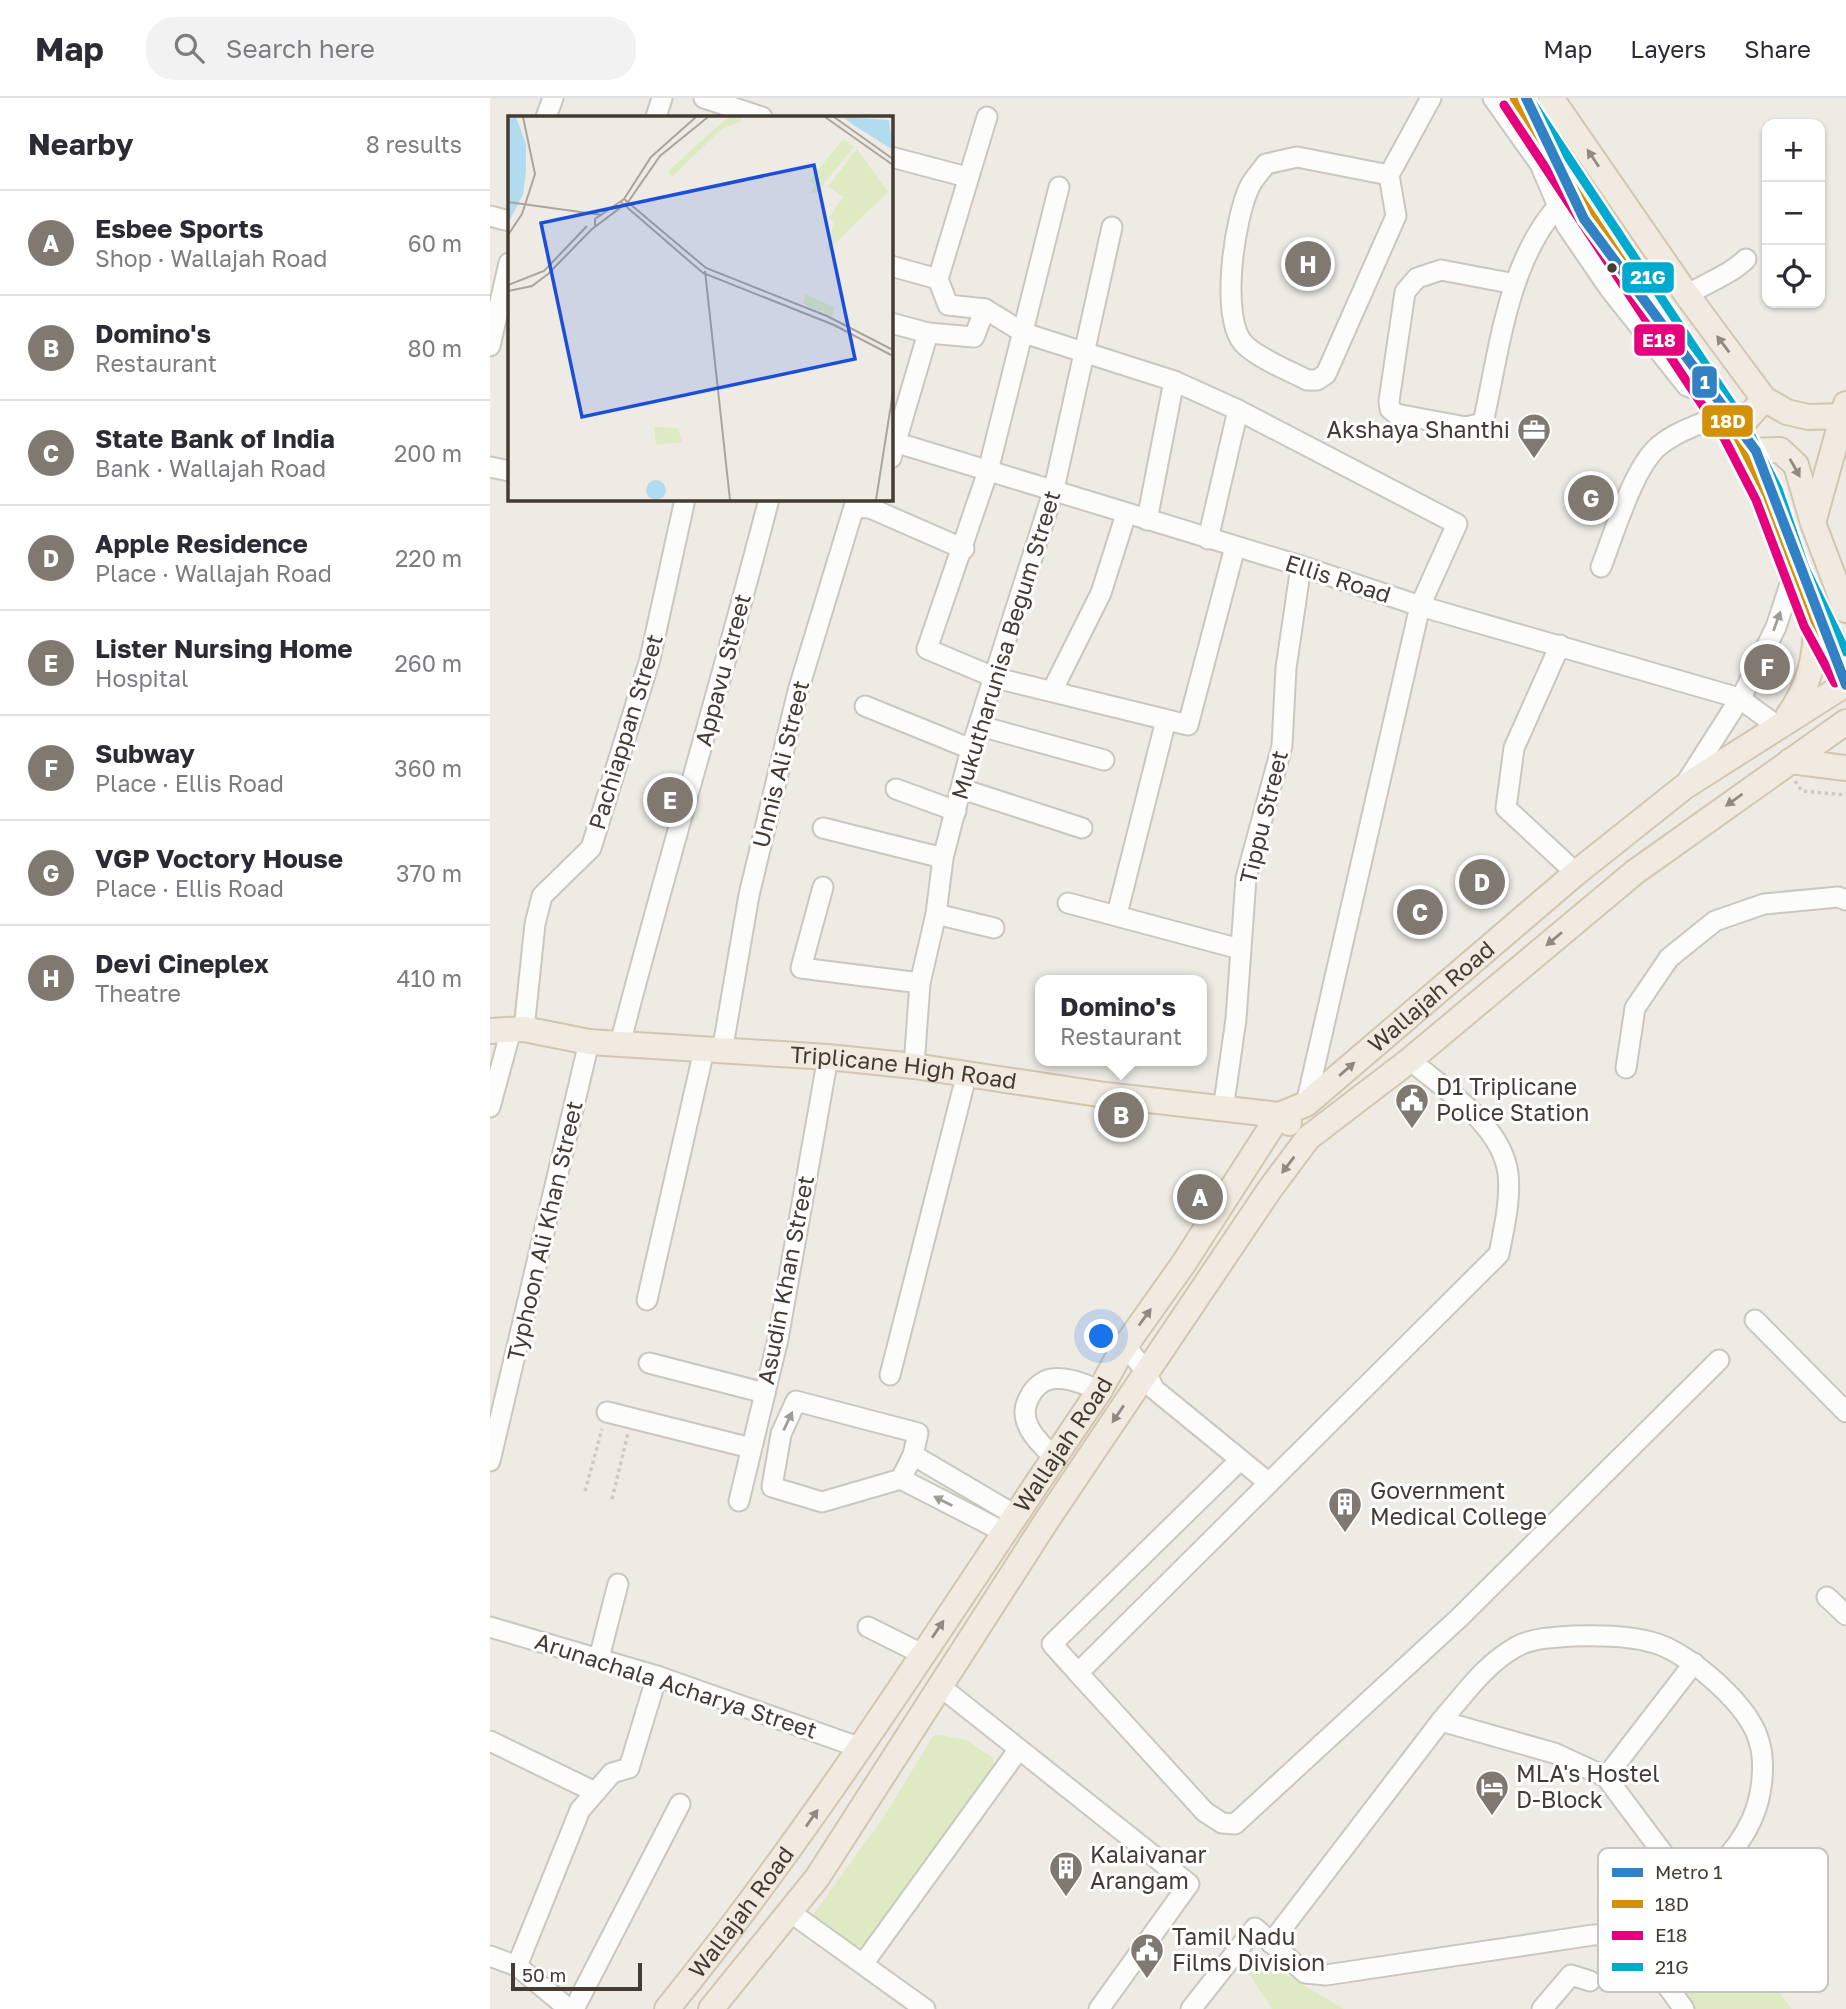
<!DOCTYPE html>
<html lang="en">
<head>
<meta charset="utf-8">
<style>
  :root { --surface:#fff; --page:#f2f2f3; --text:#2b2b33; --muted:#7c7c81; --line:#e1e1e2; --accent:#807971 }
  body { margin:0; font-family:"Golos Text",sans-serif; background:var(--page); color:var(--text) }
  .controls { position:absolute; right:21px; top:21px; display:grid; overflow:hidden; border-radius:14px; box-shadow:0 2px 5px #0004 }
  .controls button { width:63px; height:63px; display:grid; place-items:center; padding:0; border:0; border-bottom:2px solid var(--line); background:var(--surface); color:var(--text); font:35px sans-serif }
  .scale { position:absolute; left:21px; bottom:18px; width:131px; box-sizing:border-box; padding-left:7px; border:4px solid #443b32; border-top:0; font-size:19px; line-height:24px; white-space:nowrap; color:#443b32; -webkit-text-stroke:5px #fff; paint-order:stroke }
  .you { position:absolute; left:612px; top:1239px; width:24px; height:24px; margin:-18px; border:5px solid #fff; border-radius:50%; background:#1a73e8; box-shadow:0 0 0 10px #1a73e833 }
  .badge { display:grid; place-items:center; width:46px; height:46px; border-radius:50%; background:var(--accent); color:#fff; font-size:23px; font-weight:700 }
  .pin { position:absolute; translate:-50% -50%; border:4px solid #fff; box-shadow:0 2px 7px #0006 }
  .popup { position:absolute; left:545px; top:877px; width:172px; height:91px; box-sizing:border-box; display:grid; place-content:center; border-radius:14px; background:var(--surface); filter:drop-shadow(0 2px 5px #0005); font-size:23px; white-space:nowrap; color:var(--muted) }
  .popup b { font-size:26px; color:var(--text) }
  .popup::after { content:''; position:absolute; left:50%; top:100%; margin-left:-14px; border:14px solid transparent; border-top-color:var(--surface) }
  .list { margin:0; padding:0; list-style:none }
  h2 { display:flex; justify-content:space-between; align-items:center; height:91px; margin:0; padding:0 28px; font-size:30px }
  h2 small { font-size:23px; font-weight:400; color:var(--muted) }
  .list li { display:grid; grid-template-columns:46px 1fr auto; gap:21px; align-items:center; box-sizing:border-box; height:105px; padding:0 28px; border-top:2px solid var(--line) }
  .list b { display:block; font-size:26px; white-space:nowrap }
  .list p { margin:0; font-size:23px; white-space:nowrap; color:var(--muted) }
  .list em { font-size:23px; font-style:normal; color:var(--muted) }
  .icon { flex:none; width:38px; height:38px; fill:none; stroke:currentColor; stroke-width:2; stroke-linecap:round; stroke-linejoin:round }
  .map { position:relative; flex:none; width:1356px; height:1911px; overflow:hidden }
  header { display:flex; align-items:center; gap:42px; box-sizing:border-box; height:98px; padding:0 35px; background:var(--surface); border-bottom:2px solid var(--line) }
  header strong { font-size:33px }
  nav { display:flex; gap:38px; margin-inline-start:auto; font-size:24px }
  .search { width:490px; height:63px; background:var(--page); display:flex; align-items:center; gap:18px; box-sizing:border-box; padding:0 24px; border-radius:28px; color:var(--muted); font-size:26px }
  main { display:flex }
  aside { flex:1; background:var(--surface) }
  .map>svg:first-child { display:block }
</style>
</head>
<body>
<header>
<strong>Map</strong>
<div class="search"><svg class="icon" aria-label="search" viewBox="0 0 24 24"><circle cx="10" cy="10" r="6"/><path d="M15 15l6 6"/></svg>Search here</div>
<nav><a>Map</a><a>Layers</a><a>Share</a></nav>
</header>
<main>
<aside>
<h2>Nearby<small>8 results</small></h2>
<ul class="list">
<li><span class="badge">A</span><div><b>Esbee Sports</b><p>Shop · Wallajah Road</p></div><em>60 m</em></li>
<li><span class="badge">B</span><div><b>Domino's</b><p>Restaurant</p></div><em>80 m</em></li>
<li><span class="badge">C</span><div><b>State Bank of India</b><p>Bank · Wallajah Road</p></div><em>200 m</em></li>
<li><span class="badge">D</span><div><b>Apple Residence</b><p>Place · Wallajah Road</p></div><em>220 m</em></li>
<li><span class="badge">E</span><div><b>Lister Nursing Home</b><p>Hospital</p></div><em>260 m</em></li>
<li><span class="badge">F</span><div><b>Subway</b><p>Place · Ellis Road</p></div><em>360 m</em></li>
<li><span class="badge">G</span><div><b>VGP Voctory House</b><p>Place · Ellis Road</p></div><em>370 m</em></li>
<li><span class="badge">H</span><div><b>Devi Cineplex</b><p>Theatre</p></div><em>410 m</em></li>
</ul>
</aside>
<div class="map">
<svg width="1356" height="1911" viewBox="0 0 1356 1911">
  <rect width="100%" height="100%" fill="#eeebe5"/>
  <g fill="#deeac2">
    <polygon points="449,1637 477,1642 503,1660 503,1670 373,1847 367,1848 323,1817 395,1717 443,1638"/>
    <polygon points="1175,1848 1221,1893 1258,1857 1302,1911 1185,1911 1163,1872"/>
    <polygon points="763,1857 854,1911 782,1911 754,1868"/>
  </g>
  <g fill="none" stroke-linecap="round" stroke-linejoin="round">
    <g stroke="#cac7c1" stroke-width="23">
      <g id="minor">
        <polyline points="214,0 272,19"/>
        <polyline points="1003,0 1050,66 1076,127 1119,190 1197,288 1222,298"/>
        <polyline points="56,19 63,0"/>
        <polyline points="166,19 172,0"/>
        <polyline points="497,19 448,181 458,207 495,211 534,235 684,283 748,312 967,426 930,508 816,1006"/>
        <polyline points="401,59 477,79"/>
        <path d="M899 77 807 59 776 66C771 73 764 80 760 88 745 117 728 224 756 248 772 262 798 272 817 282H827L836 276 906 118 899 77 941 0"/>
        <polyline points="569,89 498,373 437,551 506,580 698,627 745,449"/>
        <polyline points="0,118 19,123"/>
        <polyline points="401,168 448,181"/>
        <path d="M1025 186 951 172 927 180 915 194 899 303 900 311 906 316 976 329 993 325C1011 245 1019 147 1085 91"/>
        <path d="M1197 197C1216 185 1240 177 1256 161"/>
        <polyline points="401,225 438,235 484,239 495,211"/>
        <polyline points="0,248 19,165"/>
        <polyline points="401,343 811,468 930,508 1249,600 1290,630"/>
        <polyline points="401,360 438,235"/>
        <polyline points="0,369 19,373"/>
        <polyline points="380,410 474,451"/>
        <polyline points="657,422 684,283"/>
        <polyline points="718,441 748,312"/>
        <path d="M1111 469C1124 436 1144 367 1170 347 1188 332 1213 326 1234 315"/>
        <polyline points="1070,547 1024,650 1016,710 1086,775"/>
        <polyline points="562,593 611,495 636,416"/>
        <polyline points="375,608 481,651"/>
        <polyline points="490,628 614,662"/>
        <polyline points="1196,685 1254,594 1286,529 1304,474"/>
        <polyline points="406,691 466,713"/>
        <polyline points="472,691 592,730"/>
        <polyline points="333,730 453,760"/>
        <polyline points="333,789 311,870 430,885"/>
        <polyline points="578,805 750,851"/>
        <polyline points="446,816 504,830"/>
        <polyline points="627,816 676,622"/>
        <polyline points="34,931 45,826 52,798 101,750 160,561 195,401"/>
        <path d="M130 946C177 764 232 583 279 401"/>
        <polyline points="232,954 259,797 308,593 364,409 380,410 384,401"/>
        <polyline points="424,968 430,885 446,816 453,760 481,651 564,391 622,129"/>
        <polyline points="1136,970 1145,910 1179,860 1225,823 1274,806 1348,799 1356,802"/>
        <polyline points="0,1009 21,932"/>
        <polyline points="733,1012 746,921 756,780 792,648 796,570 811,468"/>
        <polyline points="157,1202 214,952"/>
        <polyline points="1265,1222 1356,1314"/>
        <polyline points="635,1247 656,1274 664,1291 779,1385 588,1575 562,1546 749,1363"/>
        <polyline points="159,1265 275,1295"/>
        <polyline points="400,1277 477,975"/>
        <polyline points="117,1314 261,1350"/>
        <polyline points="423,1357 525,1417"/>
        <path d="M564 1359C547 1343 525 1322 540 1298 544 1290 552 1283 561 1281 577 1278 595 1287 610 1292"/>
        <polyline points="0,1363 99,944"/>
        <polyline points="411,1381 423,1357 428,1335 306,1303 291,1336 282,1389 332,1404 411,1381 514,1434"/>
        <path d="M779 1385 1009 1156C1014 1130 1021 1101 1018 1075 1011 1026 955 992 920 962"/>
        <polyline points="249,1403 288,1241 338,959"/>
        <polyline points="1337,1499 1356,1517"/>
        <polyline points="0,1529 167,1578 371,1650"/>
        <polyline points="378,1529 432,1556"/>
        <polyline points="109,1560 128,1486"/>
        <polyline points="588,1575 715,1714 732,1725 745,1726 969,1520 1229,1262"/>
        <polyline points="451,1589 699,1786 609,1911"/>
        <polyline points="0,1643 105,1694"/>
        <polyline points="1116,1679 1204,1565"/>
        <polyline points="300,1814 435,1911"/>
        <circle cx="1151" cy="1838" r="18"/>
        <path d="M1165 1826C1200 1796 1243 1764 1262 1721 1272 1699 1276 1666 1269 1643 1259 1607 1202 1558 1168 1546 1142 1537 1110 1537 1083 1538 1066 1539 1041 1540 1026 1549 995 1566 974 1597 951 1623L1064 1655 1116 1679 1172 1754 1206 1791"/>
        <polyline points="781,1845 951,1623"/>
        <polyline points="1154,1856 1194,1911"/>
        <polyline points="0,1858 27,1868 79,1911"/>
        <polyline points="373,1866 529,1651"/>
        <polyline points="27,1868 90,1712 122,1675 139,1670 167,1578"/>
        <polyline points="84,1911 190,1706"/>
        <polyline points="701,1911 765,1830 815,1875 836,1877 1103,1837 1132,1836"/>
        <polyline points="1052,1911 1081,1877 1100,1883"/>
      </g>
    </g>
    <g stroke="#d2c6b1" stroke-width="28">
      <g id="major">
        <polyline points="1024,0 1245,334 1277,397 1304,474 1325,523 1356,579"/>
        <polyline points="1061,0 1197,197 1274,301 1297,314 1318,319 1352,318"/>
        <polyline points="1245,334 1274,301"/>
        <polyline points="1255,353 1290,352 1306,367 1323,425 1356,512"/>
        <polyline points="1323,425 1356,306"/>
        <path d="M1298 618C1319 589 1326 560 1326 524"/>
        <polyline points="1300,663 1356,670"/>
        <path id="s1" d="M0 933 34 931 99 944 338 959 424 968 615 997 789 1017 799 1025"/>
        <path id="s2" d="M177 1911C336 1715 468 1500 610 1292L631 1254 694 1165 789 1017 816 1006 1086 775 1194 689 1356 586"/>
        <polyline points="221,1911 327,1780 557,1422 780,1091 818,1040 920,962 1145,774 1356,624"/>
      </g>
    </g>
    <g stroke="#cdc9c5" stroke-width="3.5" stroke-dasharray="3.5 3.5" stroke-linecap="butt">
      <polyline points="1305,683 1312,693 1356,697"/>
      <polyline points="95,1393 112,1331"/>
      <polyline points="122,1401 138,1335"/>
    </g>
    <use href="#minor" stroke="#fcfcfb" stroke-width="19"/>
    <use href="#major" stroke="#f0eae1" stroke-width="24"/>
    <g stroke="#fff" stroke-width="14">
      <polyline id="bus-1" points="1024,0 1245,334 1277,397 1325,523 1356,579"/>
    </g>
    <g stroke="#fff" stroke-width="14">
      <polyline id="bus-2" points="1014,7 1234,340 1266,402 1314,528 1345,585"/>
    </g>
    <g stroke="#fff" stroke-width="14">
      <polyline id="bus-3" points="1039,0 1256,328 1288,391 1315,470 1356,554"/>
    </g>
    <use href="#bus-1" stroke="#d3910a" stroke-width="9"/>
    <use href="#bus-2" stroke="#e5007d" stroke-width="9"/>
    <use href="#bus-3" stroke="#00a9ce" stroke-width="9"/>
    <g stroke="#fff" stroke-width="16">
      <polyline id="metro-1" points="1036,0 1094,121 1266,353 1356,587"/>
    </g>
    <use href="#metro-1" stroke="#3281c4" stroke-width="10"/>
  </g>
  <defs><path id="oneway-solid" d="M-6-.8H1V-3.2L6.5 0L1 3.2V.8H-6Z" transform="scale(1.75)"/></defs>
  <g fill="#918a81">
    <use href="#oneway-solid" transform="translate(1103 60) rotate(-124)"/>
    <use href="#oneway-solid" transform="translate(1233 246) rotate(-127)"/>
    <use href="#oneway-solid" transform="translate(1305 370) rotate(61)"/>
    <use href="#oneway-solid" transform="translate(1244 702) rotate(144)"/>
    <use href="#oneway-solid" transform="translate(1064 841) rotate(140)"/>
    <use href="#oneway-solid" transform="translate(857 971) rotate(-41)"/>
    <use href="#oneway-solid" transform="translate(798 1067) rotate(127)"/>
    <use href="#oneway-solid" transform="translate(655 1219) rotate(-54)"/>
    <use href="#oneway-solid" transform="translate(628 1316) rotate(124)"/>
    <use href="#oneway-solid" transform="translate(448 1531) rotate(-56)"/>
    <use href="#oneway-solid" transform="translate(322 1720) rotate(-55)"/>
  </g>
  <g fill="#a09c96">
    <use href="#oneway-solid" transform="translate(1287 523) rotate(-70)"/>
    <use href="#oneway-solid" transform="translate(298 1323) rotate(-65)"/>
    <use href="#oneway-solid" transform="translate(453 1403) rotate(-153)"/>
  </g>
  <defs>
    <g id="office-pin" transform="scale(1.75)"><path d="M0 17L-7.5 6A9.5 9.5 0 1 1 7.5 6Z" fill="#807971" stroke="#fff"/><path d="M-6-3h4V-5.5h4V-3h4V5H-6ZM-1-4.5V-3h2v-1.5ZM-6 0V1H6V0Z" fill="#fff"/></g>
    <g id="civic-pin" transform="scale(1.75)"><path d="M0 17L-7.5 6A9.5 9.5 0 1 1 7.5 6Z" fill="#807971" stroke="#fff"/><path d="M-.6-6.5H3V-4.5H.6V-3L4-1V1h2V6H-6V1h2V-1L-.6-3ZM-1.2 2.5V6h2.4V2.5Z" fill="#fff"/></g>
    <g id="building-pin" transform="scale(1.75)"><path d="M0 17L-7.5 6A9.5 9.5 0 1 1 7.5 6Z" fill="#807971" stroke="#fff"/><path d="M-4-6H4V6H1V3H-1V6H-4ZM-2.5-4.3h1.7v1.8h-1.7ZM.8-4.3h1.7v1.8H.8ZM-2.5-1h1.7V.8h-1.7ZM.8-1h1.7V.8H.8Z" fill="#fff"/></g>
    <g id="hotel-pin" transform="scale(1.75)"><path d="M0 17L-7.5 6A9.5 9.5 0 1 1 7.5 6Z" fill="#807971" stroke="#fff"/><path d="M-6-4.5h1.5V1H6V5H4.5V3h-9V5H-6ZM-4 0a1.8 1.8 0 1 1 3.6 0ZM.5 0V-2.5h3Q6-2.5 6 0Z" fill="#fff"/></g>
  </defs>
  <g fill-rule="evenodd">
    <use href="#office-pin" x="1044" y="332"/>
    <use href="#civic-pin" x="922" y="1002"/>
    <use href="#building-pin" x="855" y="1406"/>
    <use href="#hotel-pin" x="1002" y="1689"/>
    <use href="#building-pin" x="576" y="1770"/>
    <use href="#civic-pin" x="657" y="1852"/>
  </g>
  <circle fill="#443b32" stroke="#fff" stroke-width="2.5" cx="1122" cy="170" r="6"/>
  <g text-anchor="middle" stroke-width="6" stroke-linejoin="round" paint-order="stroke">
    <g font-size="23" fill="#443b32" stroke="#fff" text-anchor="start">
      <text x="1020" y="340" text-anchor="end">Akshaya Shanthi</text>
      <text x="946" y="997">D1 Triplicane<tspan x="946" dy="26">Police Station</tspan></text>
      <text x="880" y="1401">Government<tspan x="880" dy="26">Medical College</tspan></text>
      <text x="1026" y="1684">MLA's Hostel<tspan x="1026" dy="26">D-Block</tspan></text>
      <text x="600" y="1765">Kalaivanar<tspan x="600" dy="26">Arangam</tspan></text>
      <text x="682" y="1847">Tamil Nadu<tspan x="682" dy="26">Films Division</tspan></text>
    </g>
    <g font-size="23" fill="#443b32" stroke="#fff">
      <text transform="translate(848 481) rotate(18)" y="8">Ellis Road</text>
      <text transform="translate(516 547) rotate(-73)" y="8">Mukutharunisa Begum Street</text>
      <text transform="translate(233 572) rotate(-75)" y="8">Appavu Street</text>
      <text transform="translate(136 634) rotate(-73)" y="8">Pachiappan Street</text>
      <text transform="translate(291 666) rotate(-76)" y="8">Unnis Ali Street</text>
      <text transform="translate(774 719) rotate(-76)" y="8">Tippu Street</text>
      <text dy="8" stroke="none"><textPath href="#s2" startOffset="1278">Wallajah Road</textPath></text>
      <text dy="8" stroke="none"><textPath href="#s1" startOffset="416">Triplicane High Road</textPath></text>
      <text transform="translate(55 1133) rotate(-77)" y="8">Typhoon Ali Khan Street</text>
      <text transform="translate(296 1182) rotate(-79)" y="8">Asudin Khan Street</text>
      <text dy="8" stroke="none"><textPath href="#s2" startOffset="690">Wallajah Road</textPath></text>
      <text transform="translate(186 1588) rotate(18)" y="8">Arunachala Acharya Street</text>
      <text dy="8" stroke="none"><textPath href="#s2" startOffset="122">Wallajah Road</textPath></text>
    </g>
  </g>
  <g transform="translate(18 18)">
    <rect width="385" height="385" fill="#eeebe5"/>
    <path d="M220 1H234L232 6 215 12 164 61 160 55ZM335 23 346 31 309 76 302 77 307 69 301 65ZM349 33 380 76 318 136 326 106 321 101 335 81 320 70ZM297 178 326 191 324 200 295 188ZM146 311 170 312 174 326 148 329Z" fill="#deeac2"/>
    <path d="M0 1H8L18 28V56L15 78 0 108ZM335 1 381 4 385 34 347 10ZM138 374a10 10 0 1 1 20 0a10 10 0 1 1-20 0Z" fill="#b1dcf0"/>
    <path fill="none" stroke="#aaa59d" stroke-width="2" d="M317 1 385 49M326 1 385 43M116 83 198 152 319 200 385 234M0 86 94 99M113 86 195 157 326 209 385 240M87 111V103L116 83 143 41 188 1M0 119 14 98 27 58 15 1M197 155 222 384M0 169 36 155 79 110M0 175 24 170 40 158 84 113 120 86 152 40 200 1M368 384 385 276"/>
    <path fill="#1d4ed8" fill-opacity="0.15" stroke="#1d4ed8" stroke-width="3.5" d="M306 49 347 243 74 301 33 107Z"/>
    <rect width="385" height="385" fill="none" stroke="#443b32" stroke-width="3.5"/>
  </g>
  <rect x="1108" y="1750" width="230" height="144" rx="10" fill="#fff" stroke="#c7c4c2" stroke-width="2"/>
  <rect x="1122" y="1770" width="31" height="9" fill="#3281c4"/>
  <rect x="1122" y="1802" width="31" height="8" fill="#d3910a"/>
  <rect x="1122" y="1833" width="31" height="9" fill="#e5007d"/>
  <rect x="1122" y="1865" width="31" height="8" fill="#00a9ce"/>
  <g font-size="19" fill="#443b32">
    <text x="1165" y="1781">Metro 1</text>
    <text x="1165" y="1813">18D</text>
    <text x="1165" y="1844">E18</text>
    <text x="1165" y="1876">21G</text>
  </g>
  <g stroke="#fff" stroke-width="2.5">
    <rect x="1131" y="163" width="54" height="33" rx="7" fill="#00a9ce"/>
    <rect x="1143" y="225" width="53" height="34" rx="7" fill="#e5007d"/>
    <rect x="1201" y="267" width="27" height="34" rx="7" fill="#3281c4"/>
    <rect x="1211" y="306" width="53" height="34" rx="7" fill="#d3910a"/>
  </g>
  <g font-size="19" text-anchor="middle" font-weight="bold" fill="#fff">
    <text x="1158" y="186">21G</text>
    <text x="1169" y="249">E18</text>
    <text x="1215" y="291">1</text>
    <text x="1238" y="330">18D</text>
  </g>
</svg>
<div class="controls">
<button>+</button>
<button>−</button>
<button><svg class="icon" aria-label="locate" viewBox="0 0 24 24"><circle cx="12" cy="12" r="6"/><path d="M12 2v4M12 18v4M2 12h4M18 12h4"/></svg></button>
</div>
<div class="scale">50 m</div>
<div class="you"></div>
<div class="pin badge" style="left:710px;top:1099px">A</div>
<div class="pin badge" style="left:631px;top:1017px">B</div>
<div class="popup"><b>Domino's</b>Restaurant</div>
<div class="pin badge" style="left:930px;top:814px">C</div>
<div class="pin badge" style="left:992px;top:784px">D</div>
<div class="pin badge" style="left:180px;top:702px">E</div>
<div class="pin badge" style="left:1277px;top:569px">F</div>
<div class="pin badge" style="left:1101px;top:400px">G</div>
<div class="pin badge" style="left:818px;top:166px">H</div>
</div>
</main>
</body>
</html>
